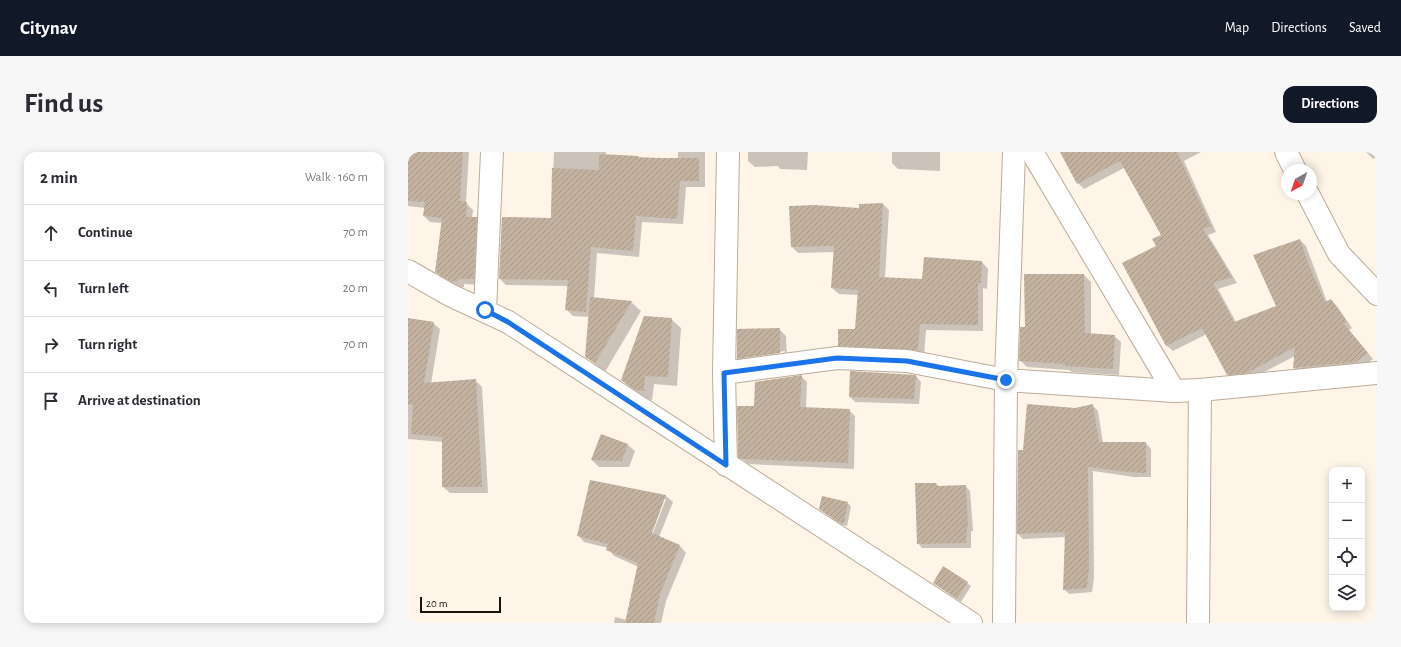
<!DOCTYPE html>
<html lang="en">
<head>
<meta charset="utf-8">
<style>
  :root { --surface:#fff; --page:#f7f7f7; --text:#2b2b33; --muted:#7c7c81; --line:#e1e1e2; --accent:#111827 }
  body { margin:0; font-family:"Alegreya Sans",sans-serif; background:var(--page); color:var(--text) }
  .controls { position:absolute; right:12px; bottom:12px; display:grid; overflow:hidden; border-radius:8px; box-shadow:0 2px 10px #0003 }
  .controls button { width:36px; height:36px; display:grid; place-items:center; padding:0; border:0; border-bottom:1px solid var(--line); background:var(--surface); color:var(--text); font:20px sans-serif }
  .compass { position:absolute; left:873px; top:12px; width:36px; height:36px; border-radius:50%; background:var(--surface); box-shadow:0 2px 10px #0003; rotate:220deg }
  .scale { position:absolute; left:12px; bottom:10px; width:81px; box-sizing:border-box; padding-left:4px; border:2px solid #18120b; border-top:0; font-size:11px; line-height:14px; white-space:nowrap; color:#18120b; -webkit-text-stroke:3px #fef4e8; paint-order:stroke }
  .stop { position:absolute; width:12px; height:12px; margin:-9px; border:3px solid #1a73e8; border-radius:50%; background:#fff }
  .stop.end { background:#1a73e8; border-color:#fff; box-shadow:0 1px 4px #0008 }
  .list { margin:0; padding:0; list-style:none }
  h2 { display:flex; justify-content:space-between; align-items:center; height:52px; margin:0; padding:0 16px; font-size:17px }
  h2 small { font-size:13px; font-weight:400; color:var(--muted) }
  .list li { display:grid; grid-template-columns:26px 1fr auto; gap:12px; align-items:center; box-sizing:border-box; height:56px; padding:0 16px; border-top:1px solid var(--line) }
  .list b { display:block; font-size:15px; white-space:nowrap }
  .list em { font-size:13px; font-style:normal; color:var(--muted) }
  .icon { flex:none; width:22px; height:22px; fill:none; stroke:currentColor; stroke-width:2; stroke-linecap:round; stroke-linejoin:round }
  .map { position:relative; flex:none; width:969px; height:471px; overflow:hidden; border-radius:12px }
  header { display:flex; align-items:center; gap:24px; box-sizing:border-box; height:56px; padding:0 20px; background:var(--accent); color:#fff }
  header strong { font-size:19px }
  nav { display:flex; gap:22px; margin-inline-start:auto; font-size:14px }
  .intro { display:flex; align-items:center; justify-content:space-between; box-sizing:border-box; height:96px; padding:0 24px }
  h1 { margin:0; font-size:28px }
  .button { padding:10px 18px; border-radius:12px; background:var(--accent); color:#fff; font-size:14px; font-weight:700 }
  main { display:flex; gap:24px; padding:0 24px }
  aside { flex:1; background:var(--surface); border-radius:12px; box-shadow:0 2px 10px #0003 }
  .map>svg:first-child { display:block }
</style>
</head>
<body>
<header>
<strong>Citynav</strong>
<nav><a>Map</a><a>Directions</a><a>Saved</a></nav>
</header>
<div class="intro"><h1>Find us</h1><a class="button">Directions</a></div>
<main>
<aside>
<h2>2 min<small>Walk · 160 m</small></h2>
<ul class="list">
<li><svg class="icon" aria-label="ahead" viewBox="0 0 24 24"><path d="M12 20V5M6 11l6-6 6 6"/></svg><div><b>Continue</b></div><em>70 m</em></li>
<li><svg class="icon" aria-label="left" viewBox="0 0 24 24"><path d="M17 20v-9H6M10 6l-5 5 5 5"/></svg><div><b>Turn left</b></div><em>20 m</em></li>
<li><svg class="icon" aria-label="right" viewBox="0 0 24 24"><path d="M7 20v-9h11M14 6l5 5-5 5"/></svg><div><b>Turn right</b></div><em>70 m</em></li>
<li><svg class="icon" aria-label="arrive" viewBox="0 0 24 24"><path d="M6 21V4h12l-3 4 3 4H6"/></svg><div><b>Arrive at destination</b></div></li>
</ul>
</aside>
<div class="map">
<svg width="969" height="471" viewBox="0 0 969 471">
  <defs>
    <pattern id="building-hatch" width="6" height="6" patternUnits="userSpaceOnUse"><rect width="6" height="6" fill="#c2b29f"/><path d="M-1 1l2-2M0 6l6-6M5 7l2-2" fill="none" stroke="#a69888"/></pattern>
  </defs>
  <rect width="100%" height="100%" fill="#fef4e8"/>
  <g fill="#0003" fill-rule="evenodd">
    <polygon points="0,0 61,0 58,51 65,58 64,66 68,66 74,72 72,133 56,132 56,135 49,135 35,126 28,120 34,71 22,70 16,64 17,56 0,54"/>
    <polygon points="146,0 198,0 198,3 270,7 270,0 297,0 297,35 278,35 275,72 234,70 231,105 189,101 186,147 223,150 233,159 197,220 178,205 181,165 165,164 158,157 160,134 98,133 92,127 143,67"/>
    <polygon points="340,0 400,0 399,18 372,17 370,14 347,15 340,9"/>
    <polygon points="484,0 532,0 532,19 490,17 484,11"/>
    <polygon points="654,0 793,0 776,9 808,80 800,83 829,131 810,137 828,170 869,154 892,88 898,94 919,150 923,148 929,154 944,176 941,178 965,207 954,216 892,222 886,216 887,204 845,226 826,228 820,222 799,182 765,199 759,194 716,111 749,94 755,83 716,16 676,37 670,31"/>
    <polygon points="958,0 969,0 969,5 965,7"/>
    <polygon points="475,52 481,58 477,126 515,129 574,110 580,117 579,137 575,136 575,179 518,178 516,204 437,199 431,193 448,178 450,143 431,142 424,136 427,100 390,101 384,95 452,57"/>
    <polygon points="617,123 676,123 683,130 683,182 706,184 713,190 711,223 664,220 661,218 619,215 612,208 618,176"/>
    <polygon points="0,167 25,171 32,177 23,232 67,228 74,235 80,341 42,341 35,335 35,290 0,287"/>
    <polygon points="263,167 273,176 269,234 246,232 244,248 238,247 223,237 214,228"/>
    <path d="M371 177 378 184 379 208 337 213 330 206ZM377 199V201L335 207V205Z"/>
    <polygon points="393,224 399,230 398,256 441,258 447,264 446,317 340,312 331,304 347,255"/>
    <polygon points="508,224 513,230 511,252 447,250 442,245"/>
    <polygon points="685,254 690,259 695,291 738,291 743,297 743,325 726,325 685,319 686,426 684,440 661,442 656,437 658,385 615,387 610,382 611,299 616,299 667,257"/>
    <polygon points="220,293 227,299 221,315 191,315 184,308"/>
    <path d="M183 329 258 344 265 350 251 385 272 394 278 401 258 449 253 471H206L207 465 219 468 231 415 206 404 200 396 176 390 170 383ZM256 347H258L243 386 241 385Z"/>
    <polygon points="528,332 532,335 557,334 562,339 565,379 563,379 563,396 514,396 510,391"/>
    <polygon points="415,345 440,351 443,355 439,374 434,373 412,357"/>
    <polygon points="536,416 563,434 553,450 526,431"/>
  </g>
  <g fill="url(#building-hatch)">
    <polygon points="0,0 55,0 52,49 59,50 58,65 69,65 66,127 50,127 50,130 42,129 27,120 34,66 15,64 17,50 0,49"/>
    <polygon points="652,0 769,0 803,74 795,77 824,125 805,131 826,170 868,154 845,103 892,87 901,113 917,150 923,147 939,170 936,172 960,201 948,210 885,216 887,195 839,221 819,223 794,176 758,194 714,111 748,94 744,87 753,83 712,9 669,32"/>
    <polygon points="191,2 230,4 230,6 291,6 291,29 272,29 269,67 228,64 225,99 183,95 178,160 157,158 160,128 91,127 94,65 143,66 144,16 191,18"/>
    <polygon points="475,51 471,125 514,127 516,105 574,109 573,131 570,131 570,173 512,172 510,198 430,194 430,177 447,177 450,138 423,136 426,94 383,95 381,54 407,53 451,56 451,52"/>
    <polygon points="616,122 676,122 677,181 707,183 705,217 657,214 657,212 611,209 612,175 617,175"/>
    <polygon points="182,145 224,149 187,211 177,205"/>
    <polygon points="236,164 264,166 260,225 237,224 236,239 228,238 213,228"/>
    <polygon points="0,166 26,170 16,231 68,227 74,335 34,335 34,285 3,282 5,253 0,252"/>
    <polygon points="372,176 372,201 329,207 329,177"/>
    <polygon points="442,219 508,223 506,247 441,245"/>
    <polygon points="394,223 392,255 442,257 440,311 333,307 330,305 329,254 346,254 347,230"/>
    <polygon points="619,252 667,256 685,252 691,290 738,290 738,321 720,320 680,315 681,422 680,422 679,436 655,438 657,380 609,382 610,298 615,298"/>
    <polygon points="193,282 220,292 214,309 183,308"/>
    <polygon points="182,328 258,343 244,381 272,393 252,442 246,471 217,471 230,411 198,398 200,392 169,384"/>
    <polygon points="507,331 528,331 529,334 558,333 560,375 559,375 558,391 509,392"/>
    <polygon points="414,344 440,350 436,371 430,370 411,357"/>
    <polygon points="535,414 560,430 549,447 525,431"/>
  </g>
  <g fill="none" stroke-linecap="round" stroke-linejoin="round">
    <g stroke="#bcac98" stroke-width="24">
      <g id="minor">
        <polyline points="624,0 766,239"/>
        <polyline points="878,0 887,18"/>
        <polyline points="900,42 931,102 969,142"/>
        <polyline points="0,119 42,143 100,170 563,471"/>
        <polyline points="77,158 84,0"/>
        <polyline points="316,221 429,206 499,209 598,228 766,239 792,238 969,221"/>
        <polyline points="318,313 316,221 320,0"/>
        <polyline points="596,471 598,228 606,0"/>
        <polyline points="790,471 792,238"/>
      </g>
    </g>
    <use href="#minor" stroke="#fff" stroke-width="22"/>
  </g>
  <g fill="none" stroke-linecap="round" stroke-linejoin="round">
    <polyline stroke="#1a73e8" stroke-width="5" points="77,158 100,170 318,313 316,221 429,206 499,209 598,228"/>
  </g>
</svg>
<div class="controls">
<button>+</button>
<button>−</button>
<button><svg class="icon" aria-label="locate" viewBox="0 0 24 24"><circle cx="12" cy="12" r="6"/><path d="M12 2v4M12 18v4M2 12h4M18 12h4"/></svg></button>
<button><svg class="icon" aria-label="layers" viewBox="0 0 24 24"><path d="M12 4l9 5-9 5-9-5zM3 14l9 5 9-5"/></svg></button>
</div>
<svg class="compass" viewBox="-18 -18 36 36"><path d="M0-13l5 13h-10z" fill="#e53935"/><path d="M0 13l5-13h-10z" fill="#7c7c81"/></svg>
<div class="scale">20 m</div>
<div class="stop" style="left:77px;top:158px"></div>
<div class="stop end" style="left:598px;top:228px"></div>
</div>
</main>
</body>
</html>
